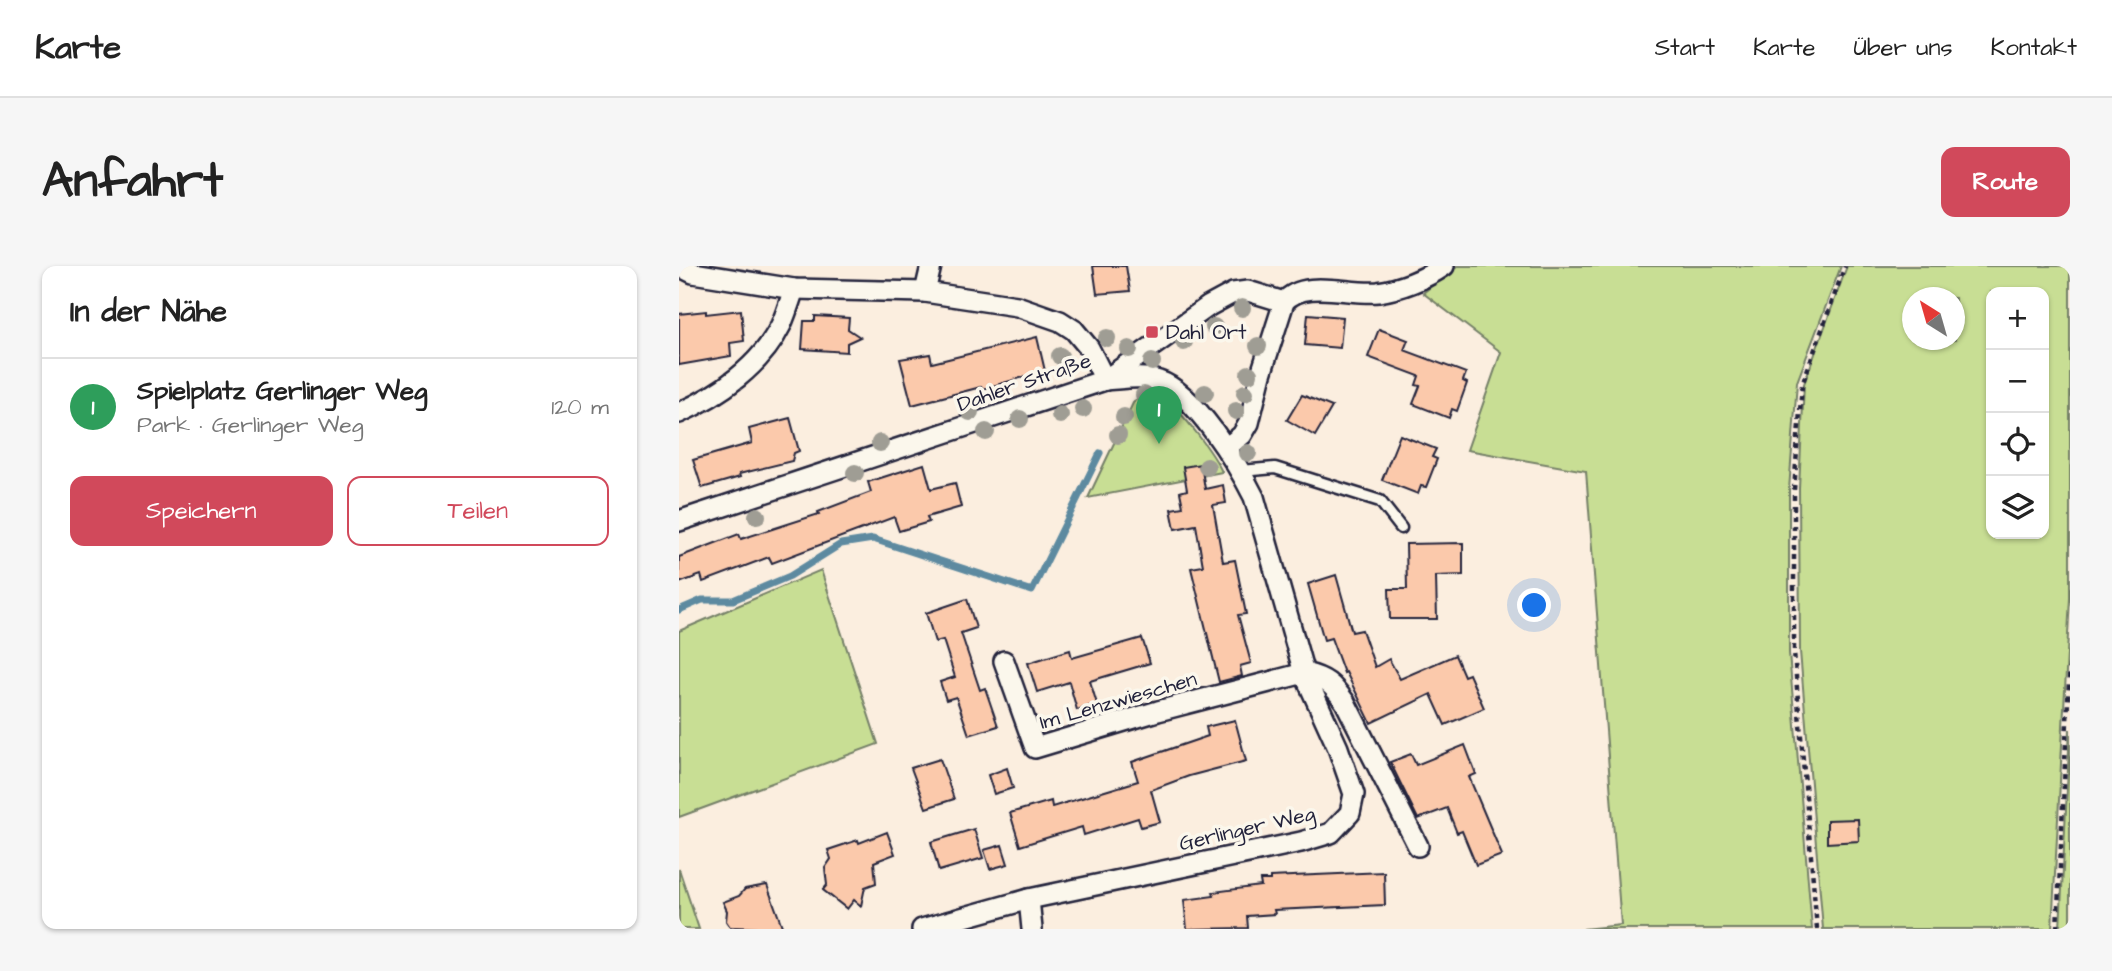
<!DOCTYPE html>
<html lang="de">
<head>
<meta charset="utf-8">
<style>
  :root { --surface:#fff; --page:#f6f6f6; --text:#222; --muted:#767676; --line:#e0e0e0; --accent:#d1495b }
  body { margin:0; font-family:"Architects Daughter",sans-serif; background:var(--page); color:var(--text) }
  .controls { position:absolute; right:21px; top:21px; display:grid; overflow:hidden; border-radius:14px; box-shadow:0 2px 5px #0004 }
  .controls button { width:63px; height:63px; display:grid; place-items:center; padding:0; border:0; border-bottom:2px solid var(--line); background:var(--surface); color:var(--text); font:35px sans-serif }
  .compass { position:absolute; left:1223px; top:21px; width:63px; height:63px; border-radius:50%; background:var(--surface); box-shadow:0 2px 5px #0004; rotate:323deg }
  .you { position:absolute; left:856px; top:340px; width:24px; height:24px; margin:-18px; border:5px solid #fff; border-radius:50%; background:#1a73e8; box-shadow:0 0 0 10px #1a73e833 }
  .badge { display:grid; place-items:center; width:46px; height:46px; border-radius:50%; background:var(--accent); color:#fff; font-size:23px; font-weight:700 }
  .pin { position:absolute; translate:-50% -58px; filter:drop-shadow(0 2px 4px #0008) }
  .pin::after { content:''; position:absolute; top:37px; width:24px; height:21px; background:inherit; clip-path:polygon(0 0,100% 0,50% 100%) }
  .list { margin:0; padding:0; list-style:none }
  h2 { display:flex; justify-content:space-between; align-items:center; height:91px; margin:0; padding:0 28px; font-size:30px }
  h2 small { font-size:23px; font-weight:400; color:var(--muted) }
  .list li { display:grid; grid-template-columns:46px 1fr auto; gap:21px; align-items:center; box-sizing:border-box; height:98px; padding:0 28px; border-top:2px solid var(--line) }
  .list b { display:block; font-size:26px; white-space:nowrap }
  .list p { margin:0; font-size:23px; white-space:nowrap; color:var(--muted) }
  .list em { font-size:23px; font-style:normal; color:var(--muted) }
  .actions { display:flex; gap:14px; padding:21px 28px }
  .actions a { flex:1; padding:16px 0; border:2px solid var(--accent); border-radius:14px; text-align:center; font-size:24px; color:var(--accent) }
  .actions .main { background:var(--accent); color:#fff }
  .icon { flex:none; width:38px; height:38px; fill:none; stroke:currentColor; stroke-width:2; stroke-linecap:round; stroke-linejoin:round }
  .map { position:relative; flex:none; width:1391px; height:663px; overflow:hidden; border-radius:14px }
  header { display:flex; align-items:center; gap:42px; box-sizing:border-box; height:98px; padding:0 35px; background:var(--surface); border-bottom:2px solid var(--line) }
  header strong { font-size:33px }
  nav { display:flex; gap:38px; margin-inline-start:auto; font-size:24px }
  .intro { display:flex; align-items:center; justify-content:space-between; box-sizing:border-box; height:168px; padding:0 42px }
  h1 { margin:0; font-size:49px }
  .button { padding:18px 32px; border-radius:14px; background:var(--accent); color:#fff; font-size:24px; font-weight:700 }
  main { display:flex; gap:42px; padding:0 42px }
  aside { flex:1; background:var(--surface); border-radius:14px; box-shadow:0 2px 5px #0004 }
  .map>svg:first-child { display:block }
</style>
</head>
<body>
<header>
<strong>Karte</strong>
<nav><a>Start</a><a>Karte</a><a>Über uns</a><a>Kontakt</a></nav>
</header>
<div class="intro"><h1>Anfahrt</h1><a class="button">Route</a></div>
<main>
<aside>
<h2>In der Nähe<small></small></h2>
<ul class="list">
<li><span class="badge" style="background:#2e9e5b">1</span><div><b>Spielplatz Gerlinger Weg</b><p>Park · Gerlinger Weg</p></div><em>120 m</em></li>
</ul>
<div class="actions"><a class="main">Speichern</a><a>Teilen</a></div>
</aside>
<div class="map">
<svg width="1391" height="663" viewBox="0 0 1391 663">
  <rect width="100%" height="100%" fill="#fbeedf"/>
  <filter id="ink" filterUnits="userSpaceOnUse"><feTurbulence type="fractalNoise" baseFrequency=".0143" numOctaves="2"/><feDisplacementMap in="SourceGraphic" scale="14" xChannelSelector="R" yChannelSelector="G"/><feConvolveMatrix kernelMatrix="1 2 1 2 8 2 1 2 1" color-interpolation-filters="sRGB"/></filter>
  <g filter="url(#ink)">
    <g fill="#c8de94" stroke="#758068" stroke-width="2" fill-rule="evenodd">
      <polygon points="778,0 1162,0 1118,116 1110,224 1110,387 1133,663 904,663 942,659 907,205 788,184 822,86 744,27"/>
      <path d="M1168 0H1391V332L1373 663H1144L1121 385 1120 222 1125 118ZM1312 26H1365V268H1312ZM1234 32H1276V74H1234Z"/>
      <path d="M465 130C471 131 481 132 487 135 502 143 536 190 543 206L409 232 455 135Z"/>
      <polygon points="142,304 199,478 0,551 0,365"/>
      <polygon points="1391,463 1391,663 1381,663"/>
      <polygon points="0,603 20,663 0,663"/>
    </g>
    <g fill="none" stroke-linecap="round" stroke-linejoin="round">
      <polyline stroke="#5d8aa0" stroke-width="7" points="0,344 23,334 54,334 111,310 162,278 194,273 353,325 421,187"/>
    </g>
    <g fill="#fbc9ab" stroke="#22223b" stroke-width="2">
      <polygon points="414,0 447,0 451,25 418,28"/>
      <polygon points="62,44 65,75 51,77 52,90 0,99 0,48 27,45 27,48"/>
      <polygon points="629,48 664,51 661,82 626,79"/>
      <polygon points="136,50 170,52 169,63 181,71 168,77 168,86 123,83 125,55 136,55"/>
      <polygon points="700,63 729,74 725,84 787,107 784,115 788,117 778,145 773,143 770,152 734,138 741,120 737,119 740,110 689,91"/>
      <polygon points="358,71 366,105 303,123 302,121 233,139 221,93 251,88 253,97"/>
      <polygon points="623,129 653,141 636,170 608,154"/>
      <polygon points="111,152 120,185 115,187 113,195 60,208 61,211 23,222 14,194 73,177 70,163"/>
      <polygon points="721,169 757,183 753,191 758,193 747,221 742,220 739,228 703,214"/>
      <polygon points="245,198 252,223 276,217 282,241 248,251 250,256 220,265 215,251 93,297 90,291 24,316 22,309 0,317 0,291 60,268 62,273 140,248 139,246 192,226 189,216"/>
      <polygon points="522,198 526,223 544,219 547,237 534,239 544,296 556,294 567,348 559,349 572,397 561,400 563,410 540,416 512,302 524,300 517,259 496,263 492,243 504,241 501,226 508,224 504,201"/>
      <polygon points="784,277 784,309 757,310 758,353 711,353 710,323 728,323 727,278"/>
      <polygon points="657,309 673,366 683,364 696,401 710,393 721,413 776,389 785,410 790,408 805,442 766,459 752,428 692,457 667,406 665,407 652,372 645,374 629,318"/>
      <polygon points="288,333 297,362 282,367 301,424 306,422 319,460 290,469 277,431 267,434 261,416 276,411 264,374 256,376 247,347"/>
      <polygon points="463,372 471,397 411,415 418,438 398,444 390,416 358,426 349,397 391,384 393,392"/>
      <polygon points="556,454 567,495 510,510 472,524 481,556 462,561 459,552 405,569 403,561 341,580 331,547 372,535 373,541 459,515 453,496 529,470 527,461"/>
      <polygon points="786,479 797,508 790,511 823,589 797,599 783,565 778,567 768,542 739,553 711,496 732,488 737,499"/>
      <polygon points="261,493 275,533 247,542 232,502"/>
      <polygon points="328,502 334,522 315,528 309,509"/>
      <polygon points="1179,553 1180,575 1148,577 1148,554"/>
      <polygon points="295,563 304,592 260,605 252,576"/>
      <polygon points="208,566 216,588 195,596 197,617 186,621 182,640 175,634 168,643 144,624 148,619 146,602 152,593 149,584 179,574 180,577"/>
      <polygon points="323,579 329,598 311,603 305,584"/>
      <polygon points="705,606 706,639 595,644 596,648 568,650 569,662 508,663 505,634 535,630 534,626 582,620 581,614 591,614 591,611"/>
      <polygon points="88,619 104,663 51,661 47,655 48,645 44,636 60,630 66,623"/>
    </g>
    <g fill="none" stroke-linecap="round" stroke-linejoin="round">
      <g stroke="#22223b" stroke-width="15">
        <polyline id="lane" points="562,205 596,202 701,235 722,262"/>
      </g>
      <g stroke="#22223b" stroke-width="24">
        <g id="street">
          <polyline points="0,0 14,7 115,23 246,26 338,40 381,55 395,64 410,82 426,114"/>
          <polyline points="246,26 252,0"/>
          <path d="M0 147C40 129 82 100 102 59 107 48 111 35 115 23"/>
          <path d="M547 182 563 169 570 157 582 108 605 36C625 12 670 29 699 26 721 23 746 13 765 0"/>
          <polyline points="0,255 426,114 530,40 554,27 569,25 605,36"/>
          <path d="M325 395 356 482 479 445 625 407C647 412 653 418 666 436L739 580"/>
          <polyline points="350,633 353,663"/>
          <path d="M243 663 350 633 622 576 652 567 671 547 675 528 659 482 625 407 575 231C559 199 515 126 480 115 463 109 443 113 426 114"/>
        </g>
      </g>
      <g stroke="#22223b" stroke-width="4.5" stroke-dasharray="5 5" stroke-linecap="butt">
        <polyline points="1138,663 1115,386 1115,224 1123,119 1166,0"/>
        <polyline points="1378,663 1391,394"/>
      </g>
      <use href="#lane" stroke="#fbf7ec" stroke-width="10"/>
      <use href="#street" stroke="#fbf7ec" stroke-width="19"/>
    </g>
    <g fill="#9f9d94">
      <circle cx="563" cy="42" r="9"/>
      <circle cx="535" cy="61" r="9"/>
      <circle cx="428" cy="72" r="9"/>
      <circle cx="505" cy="76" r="9"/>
      <circle cx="579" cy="80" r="9"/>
      <circle cx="450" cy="83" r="9"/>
      <circle cx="381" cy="90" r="9"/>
      <circle cx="473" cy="96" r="9"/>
      <circle cx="570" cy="108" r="9"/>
      <circle cx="526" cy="127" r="9"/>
      <circle cx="566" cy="127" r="9"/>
      <circle cx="465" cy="129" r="9"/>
      <circle cx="485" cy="139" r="9"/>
      <circle cx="404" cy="143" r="9"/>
      <circle cx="557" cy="145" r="9"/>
      <circle cx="291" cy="146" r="9"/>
      <circle cx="381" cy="149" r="9"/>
      <circle cx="445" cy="151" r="9"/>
      <circle cx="341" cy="153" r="9"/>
      <circle cx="307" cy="166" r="9"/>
      <circle cx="439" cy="169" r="9"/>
      <circle cx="201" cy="177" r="9"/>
      <circle cx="569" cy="187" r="9"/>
      <circle cx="528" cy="201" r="9"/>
      <circle cx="176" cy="207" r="9"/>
      <circle cx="78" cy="250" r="9"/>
    </g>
  </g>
  <rect fill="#d1495b" stroke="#fbf7ec" stroke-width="2.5" x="466" y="59" width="14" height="14" rx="3.5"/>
  <g text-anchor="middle" stroke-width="7" stroke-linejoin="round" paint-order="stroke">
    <g font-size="21" fill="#22223b" stroke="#fbf7ec" text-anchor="start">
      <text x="487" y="73">Dahl Ort</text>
    </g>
    <g font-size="21" fill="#22223b" stroke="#fbf7ec">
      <text transform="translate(345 116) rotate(-19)" y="7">Dahler Straße</text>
      <text transform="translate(439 434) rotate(-16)" y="7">Im Lenzwieschen</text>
      <text transform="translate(568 562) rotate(-13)" y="7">Gerlinger Weg</text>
    </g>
  </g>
</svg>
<div class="controls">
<button>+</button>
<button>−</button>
<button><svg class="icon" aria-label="locate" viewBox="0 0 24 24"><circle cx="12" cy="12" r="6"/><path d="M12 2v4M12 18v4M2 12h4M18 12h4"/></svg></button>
<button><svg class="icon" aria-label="layers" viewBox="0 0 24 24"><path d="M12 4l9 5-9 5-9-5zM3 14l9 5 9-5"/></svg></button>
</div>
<svg class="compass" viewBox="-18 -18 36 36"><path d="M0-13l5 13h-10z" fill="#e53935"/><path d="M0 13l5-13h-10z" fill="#767676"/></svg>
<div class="you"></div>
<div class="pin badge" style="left:480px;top:178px;background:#2e9e5b">1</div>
</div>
</main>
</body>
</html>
